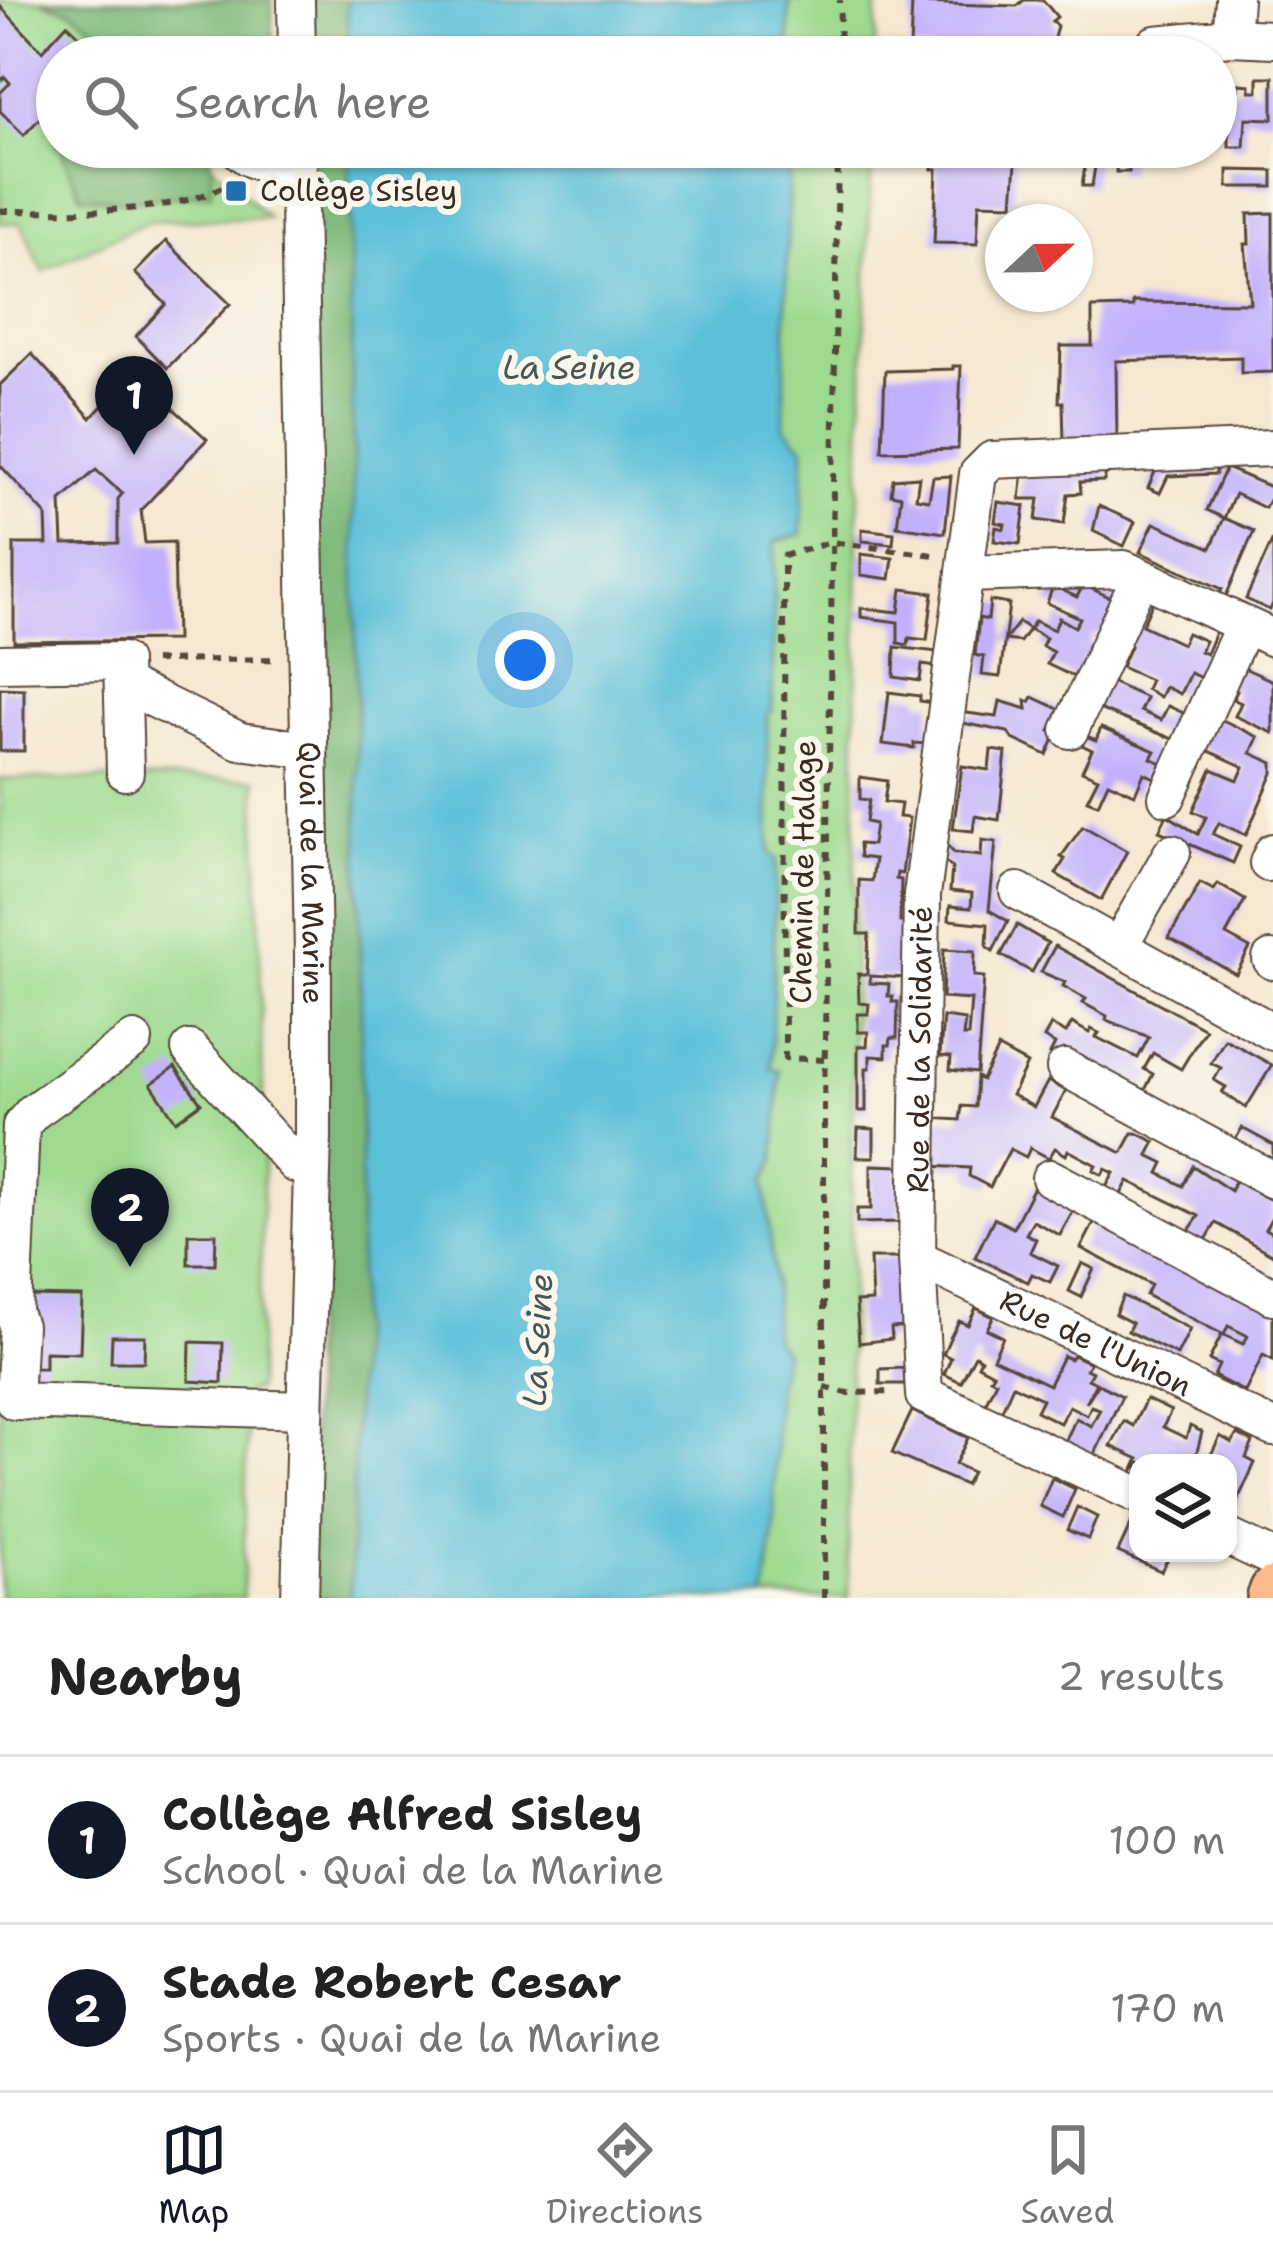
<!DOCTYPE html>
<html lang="en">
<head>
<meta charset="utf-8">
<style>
  :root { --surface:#fff; --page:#f6f6f6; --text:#222; --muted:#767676; --line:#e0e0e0; --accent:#111827 }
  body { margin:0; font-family:"Shantell Sans",sans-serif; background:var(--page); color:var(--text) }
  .controls { position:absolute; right:36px; bottom:36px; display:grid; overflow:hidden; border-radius:24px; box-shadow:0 3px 9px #0004 }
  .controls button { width:108px; height:108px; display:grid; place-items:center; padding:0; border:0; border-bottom:3px solid var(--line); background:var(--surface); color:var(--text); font:60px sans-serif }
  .compass { position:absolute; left:985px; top:204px; width:108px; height:108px; border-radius:50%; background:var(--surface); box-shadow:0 3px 9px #0004; rotate:68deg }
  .you { position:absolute; left:525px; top:660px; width:42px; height:42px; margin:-30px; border:9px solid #fff; border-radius:50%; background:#1a73e8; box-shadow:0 0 0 18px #1a73e833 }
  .badge { display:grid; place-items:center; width:78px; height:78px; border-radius:50%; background:var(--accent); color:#fff; font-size:39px; font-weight:700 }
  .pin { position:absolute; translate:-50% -99px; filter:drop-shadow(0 3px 6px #0008) }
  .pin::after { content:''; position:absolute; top:63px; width:42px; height:36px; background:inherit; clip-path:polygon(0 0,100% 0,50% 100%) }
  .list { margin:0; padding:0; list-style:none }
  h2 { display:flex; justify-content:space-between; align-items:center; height:156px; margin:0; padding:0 48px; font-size:51px }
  h2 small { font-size:39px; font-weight:400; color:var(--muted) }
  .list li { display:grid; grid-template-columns:78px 1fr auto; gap:36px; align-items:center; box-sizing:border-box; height:168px; padding:0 48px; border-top:3px solid var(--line) }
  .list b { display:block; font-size:45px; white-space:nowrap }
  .list p { margin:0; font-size:39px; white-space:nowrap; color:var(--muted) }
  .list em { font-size:39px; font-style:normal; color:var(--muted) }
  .icon { flex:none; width:66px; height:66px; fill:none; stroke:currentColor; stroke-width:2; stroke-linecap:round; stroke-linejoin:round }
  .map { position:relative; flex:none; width:1273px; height:1598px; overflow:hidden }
  .search { position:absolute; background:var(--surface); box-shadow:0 3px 9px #0004; left:36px; right:36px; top:36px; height:132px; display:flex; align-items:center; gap:30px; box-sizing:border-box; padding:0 42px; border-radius:66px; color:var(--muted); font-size:45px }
  .sheet { height:492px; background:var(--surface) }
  nav { display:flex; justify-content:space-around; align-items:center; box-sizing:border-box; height:168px; border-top:3px solid var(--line); background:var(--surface); font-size:33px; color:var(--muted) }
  nav a { display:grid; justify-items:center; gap:6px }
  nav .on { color:var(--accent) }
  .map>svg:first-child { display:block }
</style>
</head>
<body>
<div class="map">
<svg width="1273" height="1598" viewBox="0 0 1273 1598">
  <rect width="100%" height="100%" fill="#fbf7ec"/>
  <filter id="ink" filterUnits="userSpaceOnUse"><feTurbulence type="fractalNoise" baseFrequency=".00833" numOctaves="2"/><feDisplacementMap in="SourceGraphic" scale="24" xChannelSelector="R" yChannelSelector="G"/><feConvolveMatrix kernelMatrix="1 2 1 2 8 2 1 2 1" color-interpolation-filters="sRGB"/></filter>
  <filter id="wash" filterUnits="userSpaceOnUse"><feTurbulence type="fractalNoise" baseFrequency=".004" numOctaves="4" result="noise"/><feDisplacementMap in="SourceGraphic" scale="48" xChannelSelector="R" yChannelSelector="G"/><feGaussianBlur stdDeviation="2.7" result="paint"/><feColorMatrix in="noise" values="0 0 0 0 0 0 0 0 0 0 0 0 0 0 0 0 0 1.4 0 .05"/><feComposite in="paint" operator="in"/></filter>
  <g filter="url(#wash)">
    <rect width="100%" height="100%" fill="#f5e7d0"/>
    <g fill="#9dda8f" stroke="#6c8256" stroke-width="3">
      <polygon points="0,0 272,0 273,55 269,57 57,57 57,147 205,147 212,164 268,218 149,221 43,271 21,223 0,223"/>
      <polygon points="789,0 877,0 875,57 789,57"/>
      <polygon points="789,147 872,147 858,516 848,1598 765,1598 774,1528 776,1391 784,1353 773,1337 775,1290 765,1182 775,1160 779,1071 771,1069 776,859 770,855 767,714 772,711 775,542 802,533 804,448 784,427"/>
      <polygon points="0,779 256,779 264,1144 257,1390 248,1391 243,1598 0,1598"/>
    </g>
    <g fill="#7eba7a" stroke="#5c724c" stroke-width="3">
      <polygon points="41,0 272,0 273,55 114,57 114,42 72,11"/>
      <polygon points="310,0 347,0 348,57 310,57"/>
      <polygon points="65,147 205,147 212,164 211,193 123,201 81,196 62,152"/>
      <polygon points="312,147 349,147 361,1013 361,1180 350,1598 311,1598"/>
    </g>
    <g fill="#5bc0d9" stroke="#4b757c" stroke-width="3">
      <polygon points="347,0 789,0 789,57 348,57"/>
      <polygon points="349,147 789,147 784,426 804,447 802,534 775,542 772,711 767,715 770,854 776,859 771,1069 780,1071 775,1160 765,1182 775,1290 773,1337 784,1352 776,1391 774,1528 765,1598 350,1598 361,1180 361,1013"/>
    </g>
    <g id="blocks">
      <g fill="#c2affd" fill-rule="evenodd">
        <polygon points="1024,0 1043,0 1057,17 1052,21 1057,26 1053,42 1057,47 1047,57 982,52 982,57 946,57 946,50 910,48 912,3 1017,6"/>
        <polygon points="0,6 42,51 67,24 101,57 57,57 57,100 24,135 0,111 0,93 10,83 5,77 0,81"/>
        <polygon points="1258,77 1273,77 1273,119 1246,118 1244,147 1229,147 1229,132 1216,131 1216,108 1230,109 1231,90 1238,90 1238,84 1250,85 1250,91 1258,91"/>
        <polygon points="938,147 1017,147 1013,204 979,203 977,244 934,243 937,169 932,169 933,153 938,154"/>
        <polygon points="1088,147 1098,147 1092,186 1082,186"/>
        <polygon points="1118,147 1149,147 1149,152 1130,152 1129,172 1116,172"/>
        <polygon points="1228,170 1273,171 1273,187 1228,187"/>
        <polygon points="1273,213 1273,372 1241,373 1241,357 1116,361 1117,442 1064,443 1063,402 1059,402 1061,346 1092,346 1092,308 1133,307 1133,302 1250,303 1245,244 1249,244 1248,214"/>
        <polygon points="166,241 230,304 167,368 136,336 166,304 135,273"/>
        <path d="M32 354 91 418 133 372 207 439 141 510 145 543 174 542 176 640 14 642V544H47L46 515 0 465V385ZM96 470 122 494 118 499V543L63 544 61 501Z"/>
        <polygon points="953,366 961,366 958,449 882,451 885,371 953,369"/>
        <polygon points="1216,463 1216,474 1168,476 1160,493 1148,488 1158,465"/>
        <polygon points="1107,468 1104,481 1080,482 1081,493 1068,494 1064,524 1036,520 1039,499 1020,499 1023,472"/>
        <polygon points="1226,468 1273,488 1273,502 1269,500 1265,508 1235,494 1224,518 1207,510"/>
        <polygon points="951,476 945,533 897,526 901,496 891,494 893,479 919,477 916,498 929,500 933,477"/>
        <polygon points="998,502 1025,506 1020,544 994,541 996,527 1004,529 1005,524 995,522"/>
        <polygon points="1099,506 1135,522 1124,546 1093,531"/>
        <polygon points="1224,518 1254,531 1226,596 1220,594 1222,589 1140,552 1154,523 1211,548"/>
        <polygon points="862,529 894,533 893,544 862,541"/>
        <polygon points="1273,539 1273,603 1270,610 1246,599"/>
        <polygon points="861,554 893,558 890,579 861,575"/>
        <polygon points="1083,585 1118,601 1101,638 1094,634 1088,646 1096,649 1092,659 1084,656 1074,677 1047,664 1053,652 1042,646 1046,638 1029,629 1020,642 1005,640 1019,622 1029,629 1035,621 1054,630 1059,618 1075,627 1080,618 1047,603 1053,586 1077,597"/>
        <polygon points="902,589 933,593 927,640 909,638 908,645 898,643 898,622 861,617 861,608 899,612"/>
        <polygon points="1139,595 1153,601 1142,625 1182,644 1187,633 1205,641 1200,651 1206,654 1216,630 1228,635 1208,681 1190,673 1180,694 1165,687 1160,697 1146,689 1150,680 1121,667 1130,646 1119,641"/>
        <polygon points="990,601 1009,604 1000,677 982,675 984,657 975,655 979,618 988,620"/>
        <polygon points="895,647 938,652 937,667 922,665 920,681 894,677"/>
        <polygon points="1235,664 1273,681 1273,733 1235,716 1241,703 1233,699 1237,691 1225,686"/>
        <polygon points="1102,678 1146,698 1140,711 1161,720 1168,706 1192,717 1180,742 1089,705"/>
        <polygon points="0,688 24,689 24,751 0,751"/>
        <polygon points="889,692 920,696 920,701 932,703 927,744 914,743 914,748 883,744"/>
        <polygon points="1033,697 1059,709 1050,731 1056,734 1047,755 1013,739 1008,732 958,722 959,712 997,717 1000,701 1027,709 1026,700 1030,702"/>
        <polygon points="1212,715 1258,737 1251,753 1273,763 1273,773 1246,835 1219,823 1213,834 1240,847 1233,863 1159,831 1167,815 1198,834 1206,817 1193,811 1212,769 1238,780 1244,767 1198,746"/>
        <polygon points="1101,728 1155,751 1151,758 1162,763 1155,778 1144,773 1135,794 1108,782 1098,804 1087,800 1098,778 1082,771 1092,750 1082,745 1086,736 1096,740"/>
        <polygon points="991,750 1006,752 999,820 975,816 973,831 953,829 962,766 989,770"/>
        <polygon points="860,777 887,781 884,802 901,804 899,817 909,818 902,874 897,873 896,879 901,880 900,922 909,923 907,978 870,976 870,983 889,984 888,996 893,996 892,1002 898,1002 897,1038 891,1038 890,1045 886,1045 886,1057 870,1056 870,1068 866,1068 866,1111 858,1111 858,1046 867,1046 868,1032 858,1032 858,1014 868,1014 869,1004 859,1003 858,974 867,974 869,934 859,934 859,880 872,881 875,859 860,857 859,844 872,845 875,824 866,822 869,800 860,799"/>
        <polygon points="1083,826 1127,851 1101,900 1056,874 1065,859 1061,857"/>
        <polygon points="982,840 996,842 989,910 1008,921 993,951 987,947 988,924 949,920 950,906 971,908 972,893 950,891 952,868 941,858 943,841 954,853 981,856"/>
        <polygon points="1200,883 1214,890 1218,884 1245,900 1226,935 1250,948 1236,974 1169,938"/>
        <polygon points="1017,925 1048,943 1032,972 1001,955"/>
        <polygon points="1055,946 1205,1029 1181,1069 1153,1053 1144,1069 1153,1074 1139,1102 1088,1062 1063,1049 1058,1059 1050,1054 1055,1044 1044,1038 1051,1025 1066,1033 1072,1023 1089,1033 1091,1029 1099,1033 1096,1037 1138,1058 1149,1037 1106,1020 1107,1016 1083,1003 1086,999 1063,986 1065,982 1041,972"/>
        <polygon points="944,949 975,951 974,976 984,977 977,1073 950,1070 951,1057 940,1056 943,1017 965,1020 963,1036 968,1036 971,1000 942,998"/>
        <polygon points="1225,1039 1272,1065 1246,1108 1222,1092 1226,1087 1214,1080 1221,1068 1211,1063"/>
        <polygon points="998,1048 1027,1064 1012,1095 1034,1107 1048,1081 1066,1091 1052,1117 1122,1153 1133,1133 1137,1133 1155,1142 1148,1155 1164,1163 1159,1173 1183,1186 1193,1166 1231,1191 1238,1168 1250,1175 1244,1186 1273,1201 1273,1215 1265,1229 1273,1233 1273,1255 1216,1223 1201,1248 1183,1239 1199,1216 1128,1181 1116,1204 1101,1196 1114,1173 1105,1169 1102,1175 1093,1170 1096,1165 1068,1150 1066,1155 1055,1148 1049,1158 1030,1148 1026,1157 1010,1149 990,1187 969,1176 970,1168 928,1166 929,1118 960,1120 962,1106 975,1107 977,1077 982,1080"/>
        <polygon points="175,1067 201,1103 176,1121 151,1084"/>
        <polygon points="858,1128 874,1129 874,1157 857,1157"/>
        <polygon points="1242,1128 1273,1145 1273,1164 1235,1140"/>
        <polygon points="871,1165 900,1166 900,1222 857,1223 857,1209 871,1209"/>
        <polygon points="1035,1185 1076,1206 1060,1235 1033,1221 1026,1234 1036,1239 1030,1252 1058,1266 1050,1282 1032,1274 1028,1282 975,1257 994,1218 1013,1228"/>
        <polygon points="1097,1217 1273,1308 1273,1360 1263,1355 1245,1392 1214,1376 1219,1365 1209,1360 1222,1334 1243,1344 1248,1336 1228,1326 1224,1335 1146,1295 1151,1285 1081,1248"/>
        <polygon points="188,1234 216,1234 215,1264 188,1264"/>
        <polygon points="870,1258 901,1258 903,1327 891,1328 892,1339 859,1343 856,1302 872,1301"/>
        <polygon points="1082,1263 1094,1269 1081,1297 1069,1291"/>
        <polygon points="24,1296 82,1297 80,1353 45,1352 45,1368 22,1368"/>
        <polygon points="1123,1296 1190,1329 1177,1355 1128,1331 1132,1323 1115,1314"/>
        <polygon points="976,1308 993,1317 987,1329 1003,1337 993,1358 1049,1385 1063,1356 1070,1359 1073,1355 1090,1363 1086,1369 1092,1372 1088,1379 1096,1383 1086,1403 1098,1384 1122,1396 1094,1456 1065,1442 1076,1418 1091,1426 1100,1409 1091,1406 1087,1415 1069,1406 1060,1423 1036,1411 1042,1399 1013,1385 1001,1412 985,1404 996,1381 990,1378 993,1373 978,1365 981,1359 975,1355 961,1382 944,1374 951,1358 943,1354 950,1338 959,1321 968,1325"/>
        <polygon points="112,1336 145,1336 144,1362 111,1362"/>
        <polygon points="190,1342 223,1343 222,1383 189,1381"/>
        <polygon points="904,1368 905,1384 880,1384 880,1369"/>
        <polygon points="1146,1399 1171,1411 1163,1427 1186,1438 1190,1426 1202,1432 1194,1463 1138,1463 1138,1477 1132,1474 1139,1459 1111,1446 1124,1421 1133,1426"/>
        <polygon points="912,1411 968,1438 955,1464 972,1472 965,1485 892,1453"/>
        <polygon points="1237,1434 1253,1442 1246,1458 1255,1463 1235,1506 1228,1503 1228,1463 1207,1463 1220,1436 1232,1443"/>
        <polygon points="1052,1478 1075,1489 1063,1517 1040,1506"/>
        <polygon points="1077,1507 1097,1517 1088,1539 1067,1530"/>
        <polygon points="1138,1509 1138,1553 1171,1553 1161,1571 1118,1552"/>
      </g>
    </g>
  </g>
  <g filter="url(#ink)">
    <use href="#blocks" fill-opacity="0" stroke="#574639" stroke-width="3"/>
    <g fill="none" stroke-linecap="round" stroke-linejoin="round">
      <g stroke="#574639" stroke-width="40">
        <g id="minor">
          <polyline points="296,0 297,57"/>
          <polyline points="1231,37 1234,0"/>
          <polyline points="1155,44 1231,37 1273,39"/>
          <path d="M236 147C253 166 273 166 298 166"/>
          <path id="s1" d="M298 147 313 954V1137L300 1598"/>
          <polyline points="965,574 1124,569 1273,638"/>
          <polyline points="0,663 122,661 125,772"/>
          <polyline points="123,684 240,741 309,750"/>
          <polyline points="1070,730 1140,577"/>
          <polyline points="1167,797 1244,625"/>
          <polyline points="1268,863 1273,852"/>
          <polyline points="1018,891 1273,1032"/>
          <polyline points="1119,946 1172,853"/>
          <polyline points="1271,959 1273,961"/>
          <polyline points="134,1040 33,1112 21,1126 13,1312 18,1326 14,1401 305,1410"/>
          <polyline points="190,1049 295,1164 312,1170"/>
          <polyline points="1065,1068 1273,1180"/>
          <polyline points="1050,1178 1273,1296"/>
          <path id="s2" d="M917 1258 1273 1428"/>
          <path id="s3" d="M1138 1495 924 1395 917 1258 922 895 978 474 992 460 1273 448"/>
          <polyline points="1228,1537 1273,1558"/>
        </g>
      </g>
      <g stroke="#574639" stroke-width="50">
        <polyline id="major" points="1270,1598 1273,1590"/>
      </g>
      <g stroke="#574639" stroke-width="6" stroke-dasharray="9 9" stroke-linecap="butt">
        <polyline points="839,57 840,0"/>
        <path d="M0 211C55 211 193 217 232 179"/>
        <polyline points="154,661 279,659"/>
        <polyline points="824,1060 785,1058 784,556 831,542 934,555"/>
        <polyline points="824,1387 847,1393 892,1392"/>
        <polyline points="824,1598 824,1107 838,147"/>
      </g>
      <use href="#minor" stroke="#fff" stroke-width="36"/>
      <use href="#major" stroke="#fcba8d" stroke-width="45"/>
    </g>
  </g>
  <rect fill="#1f6fb2" stroke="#fbf7ec" stroke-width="4.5" x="224" y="179" width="24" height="24" rx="6"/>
  <g text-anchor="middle" stroke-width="12" stroke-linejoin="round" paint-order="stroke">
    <g font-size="30" fill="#3b2a1e" stroke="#fbf7ec" text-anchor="start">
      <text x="260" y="201">Collège Sisley</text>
    </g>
    <g font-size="30" fill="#3b2a1e" stroke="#fbf7ec">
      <text transform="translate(803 872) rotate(-89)" y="10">Chemin de Halage</text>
      <text dy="10" stroke="none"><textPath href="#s1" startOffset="726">Quai de la Marine</textPath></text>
      <text dy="10" stroke="none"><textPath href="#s3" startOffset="582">Rue de la Solidarité</textPath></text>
      <text dy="10" stroke="none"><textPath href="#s2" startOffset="198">Rue de l'Union</textPath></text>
    </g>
    <g font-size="33" font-style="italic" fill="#455756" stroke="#fbf7ec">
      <text x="569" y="379">La Seine</text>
      <text transform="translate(537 1340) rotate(-87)" y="12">La Seine</text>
    </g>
  </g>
</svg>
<div class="controls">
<button><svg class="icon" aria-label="layers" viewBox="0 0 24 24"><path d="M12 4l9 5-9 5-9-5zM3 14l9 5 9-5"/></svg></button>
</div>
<svg class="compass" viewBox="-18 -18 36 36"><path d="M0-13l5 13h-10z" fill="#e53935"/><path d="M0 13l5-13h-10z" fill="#767676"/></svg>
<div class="you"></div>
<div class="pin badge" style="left:134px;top:455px">1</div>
<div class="pin badge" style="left:130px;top:1267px">2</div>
<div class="search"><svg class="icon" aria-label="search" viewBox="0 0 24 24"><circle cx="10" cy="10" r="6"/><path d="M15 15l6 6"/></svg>Search here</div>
</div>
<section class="sheet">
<h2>Nearby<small>2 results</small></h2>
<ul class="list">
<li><span class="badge">1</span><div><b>Collège Alfred Sisley</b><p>School · Quai de la Marine</p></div><em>100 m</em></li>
<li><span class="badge">2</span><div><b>Stade Robert Cesar</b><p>Sports · Quai de la Marine</p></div><em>170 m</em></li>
</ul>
</section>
<nav>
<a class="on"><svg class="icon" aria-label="map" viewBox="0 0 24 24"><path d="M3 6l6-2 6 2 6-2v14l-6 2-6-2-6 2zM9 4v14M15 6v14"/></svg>Map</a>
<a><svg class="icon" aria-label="directions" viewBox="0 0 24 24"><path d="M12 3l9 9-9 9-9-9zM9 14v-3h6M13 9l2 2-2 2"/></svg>Directions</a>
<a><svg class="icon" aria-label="saved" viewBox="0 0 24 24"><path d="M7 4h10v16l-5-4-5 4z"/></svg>Saved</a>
</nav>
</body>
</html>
